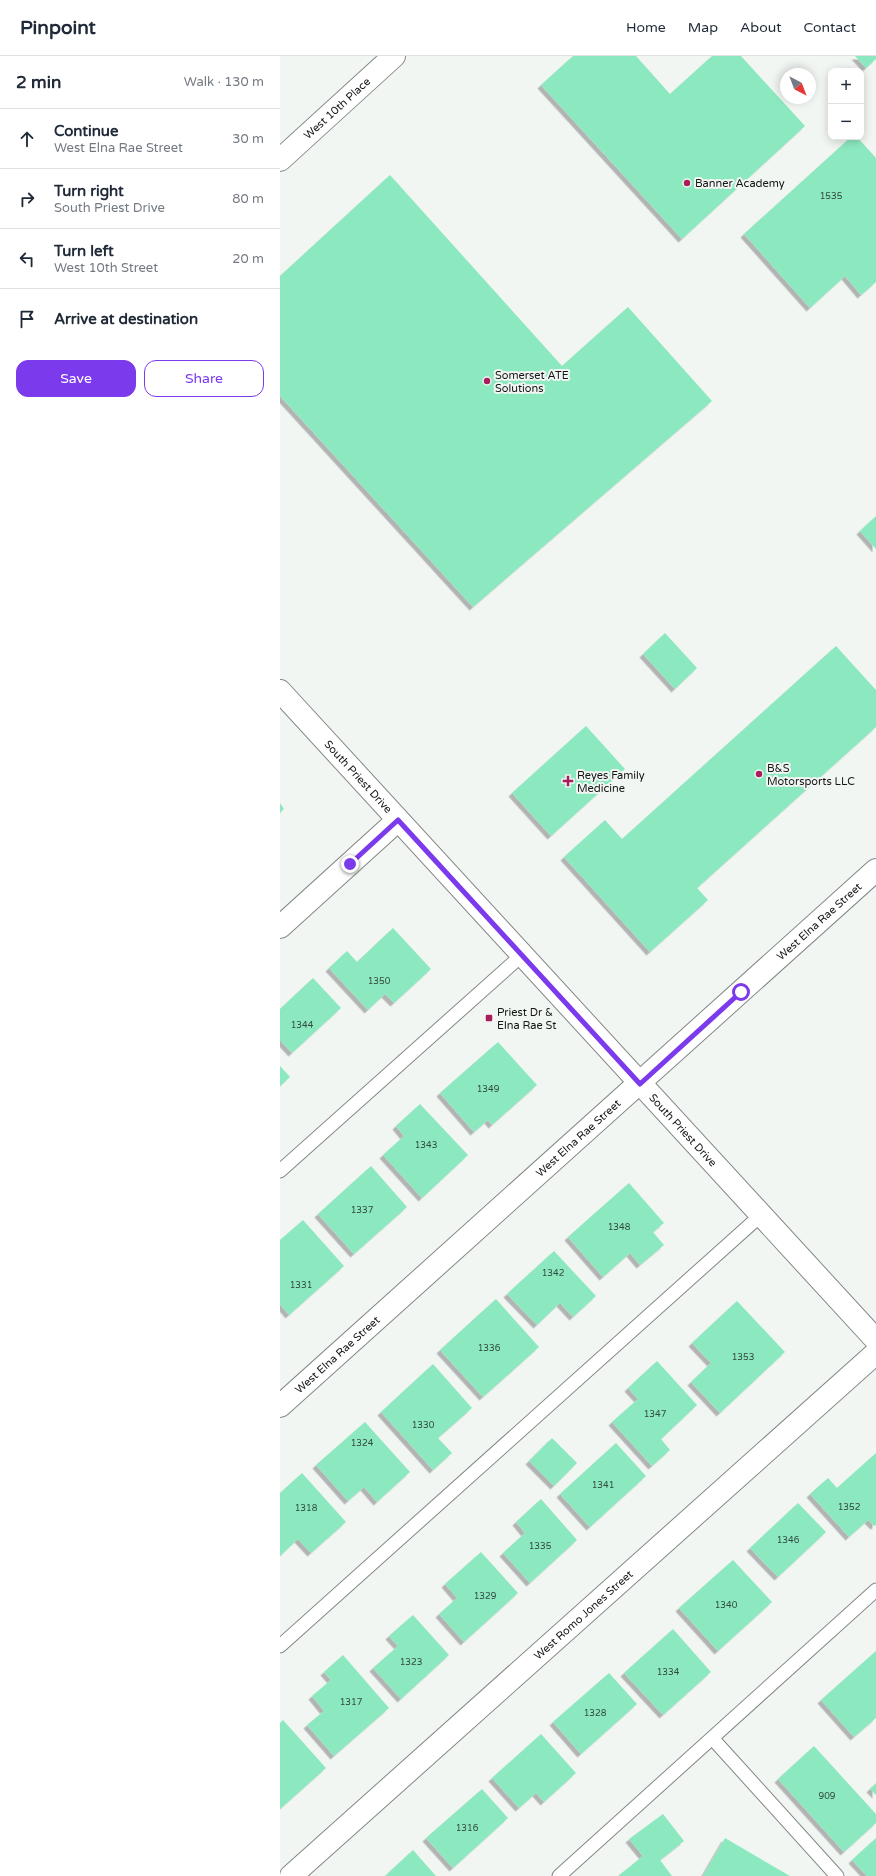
<!DOCTYPE html>
<html lang="en">
<head>
<meta charset="utf-8">
<style>
  :root { --surface:#fff; --page:#f6f6f7; --text:#1f2937; --muted:#747a83; --line:#e0e1e3; --accent:#7c3aed }
  body { margin:0; font-family:"Varela Round",sans-serif; background:var(--page); color:var(--text) }
  .controls { position:absolute; right:12px; top:12px; display:grid; overflow:hidden; border-radius:8px; box-shadow:0 2px 10px #0003 }
  .controls button { width:36px; height:36px; display:grid; place-items:center; padding:0; border:0; border-bottom:1px solid var(--line); background:var(--surface); color:var(--text); font:20px sans-serif }
  .compass { position:absolute; left:500px; top:12px; width:36px; height:36px; border-radius:50%; background:var(--surface); box-shadow:0 2px 10px #0003; rotate:138deg }
  .stop { position:absolute; width:12px; height:12px; margin:-9px; border:3px solid #7c3aed; border-radius:50%; background:#fff }
  .stop.end { background:#7c3aed; border-color:#fff; box-shadow:0 1px 4px #0008 }
  .list { margin:0; padding:0; list-style:none }
  h2 { display:flex; justify-content:space-between; align-items:center; height:52px; margin:0; padding:0 16px; font-size:17px }
  h2 small { font-size:13px; font-weight:400; color:var(--muted) }
  .list li { display:grid; grid-template-columns:26px 1fr auto; gap:12px; align-items:center; box-sizing:border-box; height:60px; padding:0 16px; border-top:1px solid var(--line) }
  .list b { display:block; font-size:15px; white-space:nowrap }
  .list p { margin:0; font-size:13px; white-space:nowrap; color:var(--muted) }
  .list em { font-size:13px; font-style:normal; color:var(--muted) }
  .actions { display:flex; gap:8px; padding:12px 16px }
  .actions a { flex:1; padding:9px 0; border:1px solid var(--accent); border-radius:12px; text-align:center; font-size:14px; color:var(--accent) }
  .actions .main { background:var(--accent); color:#fff }
  .icon { flex:none; width:22px; height:22px; fill:none; stroke:currentColor; stroke-width:2; stroke-linecap:round; stroke-linejoin:round }
  .map { position:relative; flex:none; width:596px; height:1820px; overflow:hidden }
  header { display:flex; align-items:center; gap:24px; box-sizing:border-box; height:56px; padding:0 20px; background:var(--surface); border-bottom:1px solid var(--line) }
  header strong { font-size:19px }
  nav { display:flex; gap:22px; margin-inline-start:auto; font-size:14px }
  main { display:flex }
  aside { flex:1; background:var(--surface) }
  .map>svg:first-child { display:block }
</style>
</head>
<body>
<header>
<strong>Pinpoint</strong>
<nav><a>Home</a><a>Map</a><a>About</a><a>Contact</a></nav>
</header>
<main>
<aside>
<h2>2 min<small>Walk · 130 m</small></h2>
<ul class="list">
<li><svg class="icon" aria-label="ahead" viewBox="0 0 24 24"><path d="M12 20V5M6 11l6-6 6 6"/></svg><div><b>Continue</b><p>West Elna Rae Street</p></div><em>30 m</em></li>
<li><svg class="icon" aria-label="right" viewBox="0 0 24 24"><path d="M7 20v-9h11M14 6l5 5-5 5"/></svg><div><b>Turn right</b><p>South Priest Drive</p></div><em>80 m</em></li>
<li><svg class="icon" aria-label="left" viewBox="0 0 24 24"><path d="M17 20v-9H6M10 6l-5 5 5 5"/></svg><div><b>Turn left</b><p>West 10th Street</p></div><em>20 m</em></li>
<li><svg class="icon" aria-label="arrive" viewBox="0 0 24 24"><path d="M6 21V4h12l-3 4 3 4H6"/></svg><div><b>Arrive at destination</b></div></li>
</ul>
<div class="actions"><a class="main">Save</a><a>Share</a></div>
</aside>
<div class="map">
<svg width="596" height="1820" viewBox="0 0 596 1820">
  <defs>
    <filter id="shadow"><feDropShadow dx="-3.5" dy="3.5" stdDeviation="0" flood-color="#0004"/></filter>
  </defs>
  <rect width="100%" height="100%" fill="#f1f6f3"/>
  <g fill="#8ce9bf" filter="url(#shadow)">
    <polygon points="293,0 356,0 390,38 432,0 461,0 525,70 402,183 261,29"/>
    <polygon points="575,0 596,0 596,3 586,12"/>
    <polygon points="571,81 577,81 596,102 596,226 581,239 565,220 530,252 464,178"/>
    <polygon points="110,119 282,310 348,251 432,345 193,551 0,340 0,220"/>
    <polygon points="596,460 596,493 580,475"/>
    <polygon points="385,577 417,612 395,633 363,598"/>
    <polygon points="556,590 596,634 596,671 417,832 428,844 370,896 284,801 325,764 342,783"/>
    <polygon points="306,670 345,713 271,780 232,737"/>
    <polygon points="0,747 4,753 0,757"/>
    <polygon points="113,872 151,913 114,947 105,938 88,954 49,912 67,895 77,906"/>
    <polygon points="33,922 61,952 12,997 0,984 0,953"/>
    <polygon points="218,986 257,1029 212,1069 208,1064 194,1076 160,1037"/>
    <polygon points="0,1010 10,1021 0,1030"/>
    <polygon points="140,1048 188,1099 142,1142 103,1099 124,1080 116,1070"/>
    <polygon points="91,1110 127,1151 74,1198 38,1158"/>
    <polygon points="349,1127 384,1167 373,1176 384,1189 360,1209 350,1197 323,1221 288,1181"/>
    <polygon points="23,1164 64,1210 9,1259 0,1248 0,1184"/>
    <polygon points="274,1195 316,1240 293,1261 280,1247 257,1269 227,1238"/>
    <polygon points="216,1243 259,1291 203,1341 160,1294"/>
    <polygon points="457,1245 505,1296 440,1357 411,1326 431,1307 412,1287"/>
    <polygon points="377,1305 417,1349 381,1383 390,1394 372,1410 332,1366 358,1343 348,1332"/>
    <polygon points="153,1308 192,1352 158,1382 172,1397 153,1414 101,1356"/>
    <polygon points="85,1366 130,1416 97,1446 84,1431 68,1445 36,1409"/>
    <polygon points="272,1382 297,1407 274,1430 249,1405"/>
    <polygon points="336,1387 366,1420 310,1471 280,1438"/>
    <polygon points="596,1397 596,1469 594,1470 588,1464 569,1481 530,1438 548,1422 557,1432"/>
    <polygon points="22,1417 66,1466 31,1497 18,1483 0,1500 0,1437"/>
    <polygon points="261,1443 297,1484 250,1527 223,1497 245,1477 236,1466"/>
    <polygon points="518,1447 546,1476 498,1521 470,1492"/>
    <polygon points="201,1496 238,1537 184,1586 159,1558 177,1542 165,1528"/>
    <polygon points="453,1504 492,1546 438,1595 399,1552"/>
    <polygon points="133,1559 169,1599 121,1643 93,1612 118,1590 109,1580"/>
    <polygon points="393,1573 431,1616 383,1659 344,1617"/>
    <polygon points="596,1595 596,1662 574,1681 541,1644"/>
    <polygon points="63,1599 109,1652 54,1700 27,1669 44,1655 32,1640 51,1624 44,1616"/>
    <polygon points="329,1617 357,1648 301,1698 273,1666"/>
    <polygon points="3,1664 46,1712 0,1753 0,1667"/>
    <polygon points="261,1678 296,1717 264,1746 256,1737 239,1752 212,1722"/>
    <polygon points="534,1690 596,1758 596,1767 564,1796 498,1723"/>
    <polygon points="596,1727 596,1739 590,1733"/>
    <polygon points="202,1733 228,1762 173,1812 146,1782"/>
    <polygon points="383,1758 404,1785 380,1804 392,1820 338,1820 363,1800 349,1783"/>
    <polygon points="445,1782 510,1820 423,1820"/>
    <polygon points="596,1782 596,1820 587,1820 572,1804"/>
    <polygon points="133,1794 156,1820 105,1820"/>
  </g>
  <g fill="none" stroke-linecap="round" stroke-linejoin="round">
    <g stroke="#838886" stroke-width="15">
      <g id="lane">
        <polyline points="0,1115 242,899"/>
        <polyline points="0,1590 481,1159"/>
        <polyline points="433,1683 557,1820"/>
        <polyline points="279,1820 596,1534"/>
      </g>
    </g>
    <g stroke="#838886" stroke-width="24">
      <g id="street">
        <path id="s1" d="M0 104 114 0"/>
        <polyline points="0,871 118,764"/>
        <path id="s2" d="M0 1350 596 814"/>
        <path id="s3" d="M11 1820 596 1297"/>
      </g>
    </g>
    <g stroke="#838886" stroke-width="24">
      <g id="secondary">
        <path id="s4" d="M0 635 596 1284"/>
      </g>
    </g>
    <use href="#lane" stroke="#fff" stroke-width="13"/>
    <use href="#street" stroke="#fff" stroke-width="22"/>
    <use href="#secondary" stroke="#fff" stroke-width="22"/>
  </g>
  <g fill="none" stroke-linecap="round" stroke-linejoin="round">
    <polyline stroke="#7c3aed" stroke-width="5" points="70,808 118,764 360,1028 461,936"/>
  </g>
  <g fill="#aa1d5d" stroke="#f1f6f3" stroke-width="1.5">
    <circle cx="407" cy="127" r="4"/>
    <circle cx="207" cy="325" r="4"/>
    <circle cx="479" cy="718" r="4"/>
    <path d="M286 719h4v4h4v4h-4v4h-4v-4h-4v-4h4z"/>
    <rect x="205" y="958" width="8" height="8" rx="2"/>
  </g>
  <g text-anchor="middle" stroke-width="4" stroke-linejoin="round" paint-order="stroke">
    <g font-size="9" fill="#324a40">
      <text x="551" y="143">1535</text>
      <text x="99" y="928">1350</text>
      <text x="22" y="972">1344</text>
      <text x="208" y="1036">1349</text>
      <text x="146" y="1092">1343</text>
      <text x="82" y="1157">1337</text>
      <text x="339" y="1174">1348</text>
      <text x="273" y="1220">1342</text>
      <text x="21" y="1232">1331</text>
      <text x="209" y="1295">1336</text>
      <text x="463" y="1304">1353</text>
      <text x="375" y="1361">1347</text>
      <text x="143" y="1372">1330</text>
      <text x="82" y="1390">1324</text>
      <text x="323" y="1432">1341</text>
      <text x="569" y="1454">1352</text>
      <text x="26" y="1455">1318</text>
      <text x="508" y="1487">1346</text>
      <text x="260" y="1493">1335</text>
      <text x="205" y="1543">1329</text>
      <text x="446" y="1552">1340</text>
      <text x="131" y="1609">1323</text>
      <text x="388" y="1619">1334</text>
      <text x="71" y="1649">1317</text>
      <text x="315" y="1660">1328</text>
      <text x="547" y="1743">909</text>
      <text x="187" y="1775">1316</text>
    </g>
    <g font-size="11" fill="#141515" stroke="#f1f6f3">
      <text dy="4" stroke="none"><textPath href="#s1" startOffset="77">West 10th Place</textPath></text>
      <text dy="4" stroke="none"><textPath href="#s4" startOffset="116">South Priest Drive</textPath></text>
      <text dy="4" stroke="none"><textPath href="#s2" startOffset="725">West Elna Rae Street</textPath></text>
      <text dy="4" stroke="none"><textPath href="#s4" startOffset="596">South Priest Drive</textPath></text>
      <text dy="4" stroke="none"><textPath href="#s2" startOffset="401">West Elna Rae Street</textPath></text>
      <text dy="4" stroke="none"><textPath href="#s2" startOffset="77">West Elna Rae Street</textPath></text>
      <text dy="4" stroke="none"><textPath href="#s3" startOffset="392">West Romo Jones Street</textPath></text>
    </g>
    <g font-size="11" fill="#141515" stroke="#f1f6f3" text-anchor="start">
      <text x="415" y="131">Banner Academy</text>
      <text x="215" y="323">Somerset ATE<tspan x="215" dy="13">Solutions</tspan></text>
      <text x="487" y="716">B&amp;S<tspan x="487" dy="13">Motorsports LLC</tspan></text>
      <text x="297" y="723">Reyes Family<tspan x="297" dy="13">Medicine</tspan></text>
      <text x="217" y="960">Priest Dr &amp;<tspan x="217" dy="13">Elna Rae St</tspan></text>
    </g>
  </g>
</svg>
<div class="controls">
<button>+</button>
<button>−</button>
</div>
<svg class="compass" viewBox="-18 -18 36 36"><path d="M0-13l5 13h-10z" fill="#e53935"/><path d="M0 13l5-13h-10z" fill="#747a83"/></svg>
<div class="stop" style="left:461px;top:936px"></div>
<div class="stop end" style="left:70px;top:808px"></div>
</div>
</main>
</body>
</html>
